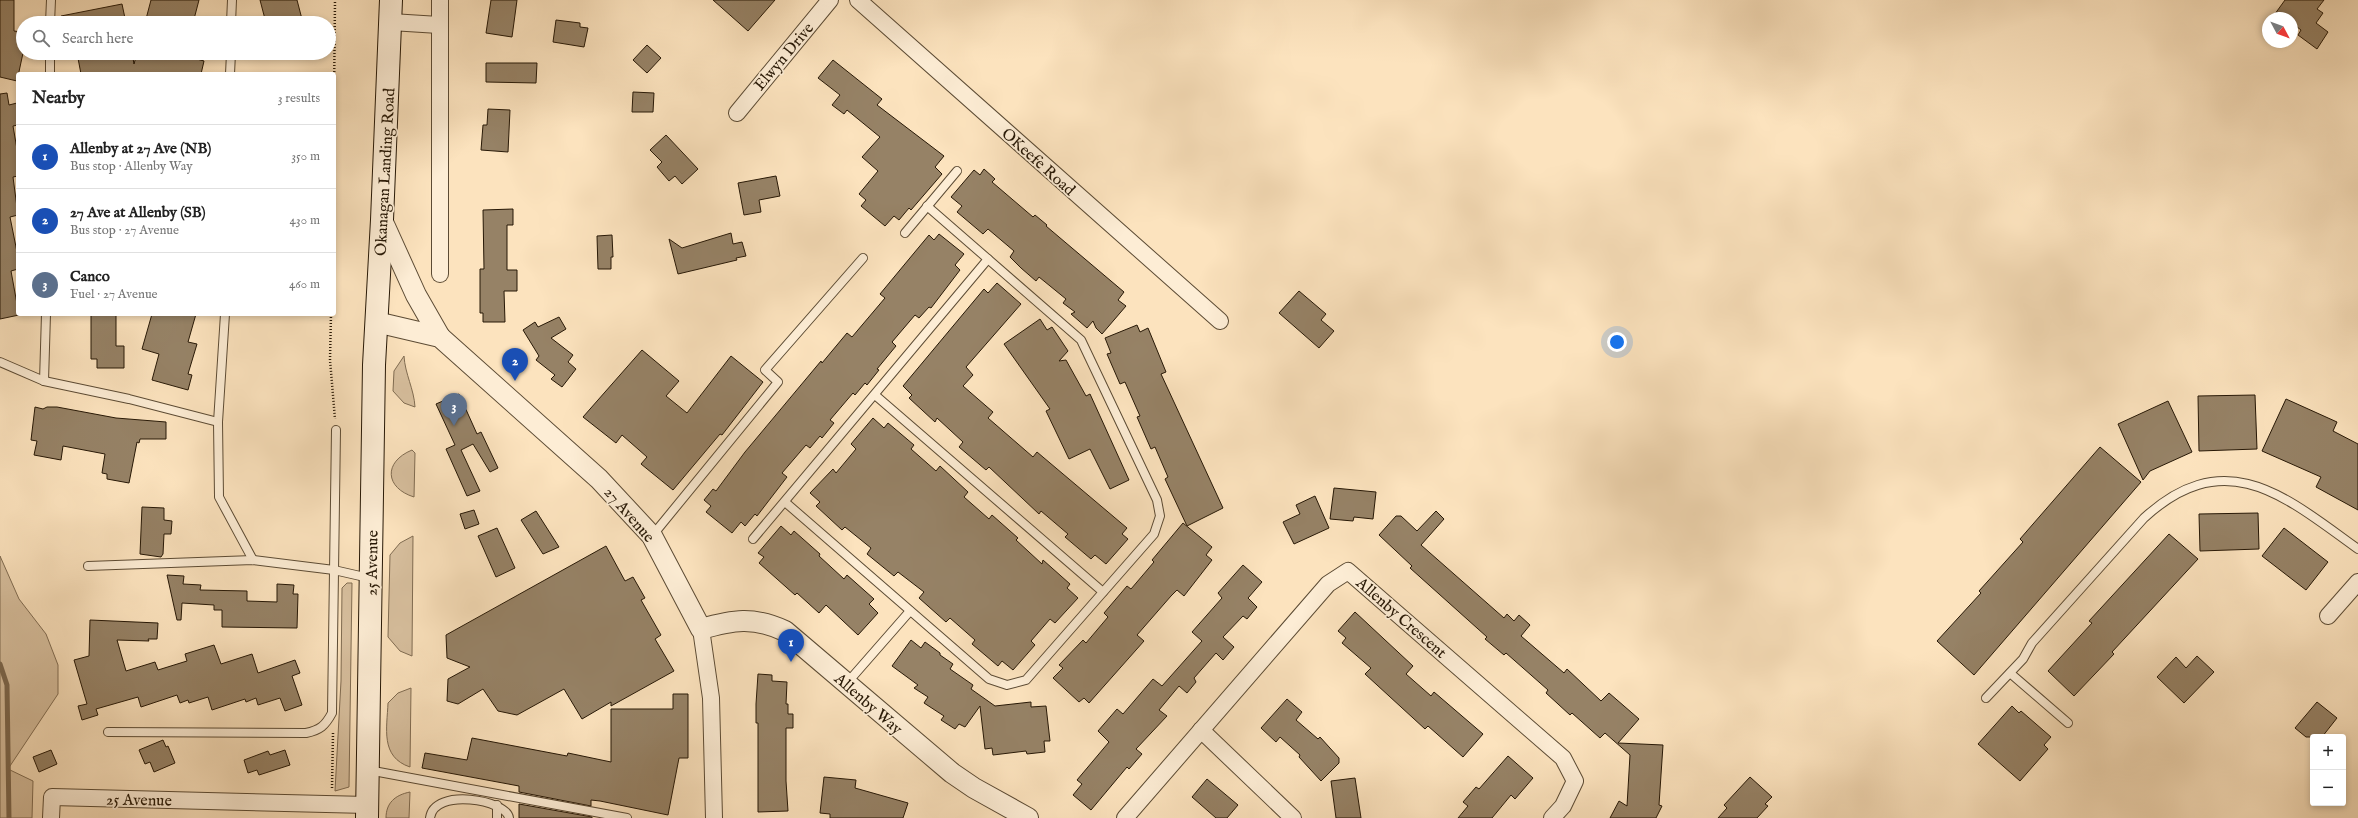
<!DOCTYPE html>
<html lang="en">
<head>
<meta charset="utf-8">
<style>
  :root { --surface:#fff; --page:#f6f6f6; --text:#222; --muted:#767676; --line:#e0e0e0; --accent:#b45309 }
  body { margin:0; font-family:"IM FELL English",serif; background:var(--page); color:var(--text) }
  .controls { position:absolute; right:12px; bottom:12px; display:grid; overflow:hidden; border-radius:4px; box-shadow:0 2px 6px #0003 }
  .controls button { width:36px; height:36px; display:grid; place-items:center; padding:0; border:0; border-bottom:1px solid var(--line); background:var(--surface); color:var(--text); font:20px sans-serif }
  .compass { position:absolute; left:2262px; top:12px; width:36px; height:36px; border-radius:50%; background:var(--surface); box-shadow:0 2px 6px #0003; rotate:131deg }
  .you { position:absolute; left:1617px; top:342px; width:14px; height:14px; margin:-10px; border:3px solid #fff; border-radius:50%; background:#1a73e8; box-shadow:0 0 0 6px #1a73e833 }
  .badge { display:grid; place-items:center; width:26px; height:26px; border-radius:50%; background:var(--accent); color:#fff; font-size:13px; font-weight:700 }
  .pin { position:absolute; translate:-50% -33px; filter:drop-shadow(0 1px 2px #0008) }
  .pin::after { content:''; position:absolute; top:21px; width:14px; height:12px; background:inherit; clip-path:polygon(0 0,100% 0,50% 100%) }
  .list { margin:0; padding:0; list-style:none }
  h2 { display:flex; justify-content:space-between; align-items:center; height:52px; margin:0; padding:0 16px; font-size:17px }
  h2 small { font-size:13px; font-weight:400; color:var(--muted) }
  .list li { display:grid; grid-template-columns:26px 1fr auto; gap:12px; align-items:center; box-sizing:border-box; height:64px; padding:0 16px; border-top:1px solid var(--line) }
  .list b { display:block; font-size:15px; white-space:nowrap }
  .list p { margin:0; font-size:13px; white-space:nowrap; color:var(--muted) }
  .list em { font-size:13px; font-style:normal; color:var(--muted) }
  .icon { flex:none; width:22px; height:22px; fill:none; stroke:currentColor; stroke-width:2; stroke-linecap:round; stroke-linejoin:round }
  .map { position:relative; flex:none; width:2358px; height:818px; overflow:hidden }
  .search { position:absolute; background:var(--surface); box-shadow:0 2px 6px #0003; left:16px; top:16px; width:320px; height:44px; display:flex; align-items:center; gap:10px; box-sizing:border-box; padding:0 14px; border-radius:22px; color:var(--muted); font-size:15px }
  .panel { position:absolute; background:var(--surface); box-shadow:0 2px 6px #0003; left:16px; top:72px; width:320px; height:244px; border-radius:4px }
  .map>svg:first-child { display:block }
</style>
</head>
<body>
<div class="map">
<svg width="2358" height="818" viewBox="0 0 2358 818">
  <rect width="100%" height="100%" fill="#fce3be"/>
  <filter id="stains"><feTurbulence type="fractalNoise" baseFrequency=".005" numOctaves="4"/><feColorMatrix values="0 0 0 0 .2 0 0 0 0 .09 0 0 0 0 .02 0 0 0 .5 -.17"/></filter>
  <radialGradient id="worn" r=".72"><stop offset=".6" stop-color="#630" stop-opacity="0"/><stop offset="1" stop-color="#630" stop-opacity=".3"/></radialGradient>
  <g fill="#d8c09f" stroke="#806c52">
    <path d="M404 356C405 374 414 389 415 407L404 403 393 391 394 371Z"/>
    <path d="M412 450 415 453 414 497C385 488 383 462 412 450Z"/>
    <polygon points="413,536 412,656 400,651 388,637 390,555 400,543"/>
    <polygon points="0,556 19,599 46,634 58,665 58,694 8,769 33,781 32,818 0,818"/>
    <polygon points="347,583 352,583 349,787 335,791 341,681 342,588"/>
    <path d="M411 688 410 767C380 757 387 728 388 703L398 693Z"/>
    <path d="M410 792 409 818H386C386 803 395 795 410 792Z"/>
  </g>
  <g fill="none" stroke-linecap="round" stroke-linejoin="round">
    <polyline stroke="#7c684f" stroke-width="5" points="0,664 7,685 9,818"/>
  </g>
  <g fill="#968266" stroke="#271806">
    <polygon points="0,0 14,0 14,31 21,32 18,44 23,45 23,53 17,81 0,77"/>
    <polygon points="151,0 199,0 193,23 177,19 176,23 161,23 146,19"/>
    <polygon points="260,0 297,0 303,23 266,23"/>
    <polygon points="491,0 517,0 512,37 486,33"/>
    <polygon points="713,0 775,0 748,31"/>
    <polygon points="2285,0 2324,0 2317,9 2323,13 2316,23 2328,32 2317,49 2298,35 2301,30 2292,23 2292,18 2272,18"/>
    <polygon points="122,4 126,23 62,23 61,16"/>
    <polygon points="556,20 580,23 580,27 588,28 584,47 553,42"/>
    <polygon points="647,45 661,58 647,73 633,60"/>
    <polygon points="77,53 132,53 134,64 137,53 195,53 193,58 204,61 201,74 81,74"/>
    <polygon points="833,60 882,99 877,105 944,156 935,167 942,174 911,210 909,208 899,220 894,216 885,226 861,206 866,200 859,194 878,171 862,157 880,137 847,110 844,114 832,105 840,95 818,78"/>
    <polygon points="486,63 537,63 536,83 486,82"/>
    <polygon points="633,92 654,93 653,112 632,112"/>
    <polygon points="7,93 9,105 17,103 18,110 18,125 13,126 18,155 18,176 13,177 18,215 10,217 18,257 18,269 11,271 19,315 0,319 0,94"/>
    <polygon points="488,109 510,110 508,152 481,150 483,125 487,125"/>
    <polygon points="666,135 698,169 682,184 675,176 669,181 657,167 662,162 650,150"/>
    <polygon points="984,169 995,179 992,182 1033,217 1035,215 1047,225 1046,226 1124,292 1118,300 1126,306 1102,334 1096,328 1093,321 1087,328 1071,314 1075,312 1063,303 1066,299 1039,277 1036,281 1021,268 1010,257 1014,251 988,229 983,234 957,212 962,206 951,197 974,170 980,175"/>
    <polygon points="776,176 780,196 759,200 761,212 744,215 738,183"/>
    <polygon points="513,209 513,225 507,225 507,270 517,270 517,291 504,291 505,322 483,322 483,313 480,313 480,269 484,269 483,210"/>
    <polygon points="731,233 733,244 742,242 746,256 736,258 737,260 678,274 669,239 682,248"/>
    <polygon points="939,234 964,254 955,265 960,270 931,308 929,307 919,318 915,315 892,342 896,346 877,369 879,370 867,385 865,383 855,395 853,393 830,420 834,423 822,438 820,436 810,448 806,445 782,473 787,477 757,516 755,514 745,526 741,522 732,533 706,512 711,506 704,500 713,489 716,491 745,452 821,361 822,363 847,333 852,337 885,298 880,294 929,235 934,240"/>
    <polygon points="612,235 613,257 611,257 611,269 598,269 597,236"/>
    <polygon points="997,283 1021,304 966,367 973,375 963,386 993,412 988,418 1033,457 1037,452 1127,528 1122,534 1128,539 1106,564 1095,555 1091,559 1065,537 1068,534 1041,511 1039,514 989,467 986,470 959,447 963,442 937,418 935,422 909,398 912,395 903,386 984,289 988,293"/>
    <polygon points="1299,291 1326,314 1321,320 1334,331 1319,348 1279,313"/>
    <polygon points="91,314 116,314 116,346 124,346 124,368 97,368 97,359 91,359"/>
    <polygon points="152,314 196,314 188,342 197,344 188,374 192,375 188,390 152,380 159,354 142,349"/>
    <polygon points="559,317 566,329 551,338 573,355 568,362 576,369 562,387 551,379 555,375 536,360 539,356 523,330 535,322 538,327"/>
    <polygon points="1040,319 1047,330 1052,327 1068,351 1059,361 1066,360 1086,396 1090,394 1129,480 1110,489 1090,449 1069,459 1046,411 1050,409 1004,344"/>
    <polygon points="1137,325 1140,332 1148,328 1166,372 1161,374 1223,508 1187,526 1165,479 1168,477 1155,447 1151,449 1137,417 1140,416 1125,382 1120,384 1107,354 1111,353 1105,338"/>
    <polygon points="642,350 679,381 666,396 687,413 731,356 763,382 722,435 720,434 673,490 641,464 647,457 622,435 616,443 583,417"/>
    <polygon points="459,394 477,434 481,432 498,468 490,472 473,444 461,450 480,491 467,496 446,449 455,445 436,404"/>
    <polygon points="2255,395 2257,449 2199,451 2198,396"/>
    <polygon points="2286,399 2337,422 2333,431 2358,444 2358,510 2316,487 2321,477 2262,451"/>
    <polygon points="2168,401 2192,452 2150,471 2143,480 2118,424"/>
    <polygon points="35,407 43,409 47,407 57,407 116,418 166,422 166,439 140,439 139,443 137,442 129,483 107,479 107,474 102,473 105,454 63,446 61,460 34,455 37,441 31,440"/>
    <polygon points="873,418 884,428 888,423 914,445 911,449 936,471 940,466 968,492 964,497 989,519 992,515 1018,538 1016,540 1042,564 1043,560 1070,584 1067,588 1078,598 1055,623 1050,619 1031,641 1035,645 1013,670 1002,661 998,666 972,644 975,640 950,618 946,622 919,598 924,592 898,572 894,576 867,554 871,548 845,527 842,530 816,506 820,502 810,493 833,469 836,473 856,449 851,444"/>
    <polygon points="2100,447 2141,482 1974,675 1937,641 1981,593 1979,591 2023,542 2020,539"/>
    <polygon points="1334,488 1376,492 1373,519 1354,517 1353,521 1330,519"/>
    <polygon points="1315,496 1329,528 1294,544 1283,522 1300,514 1296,505"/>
    <polygon points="142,507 164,508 164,520 172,521 171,534 164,534 163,554 161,557 140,554"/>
    <polygon points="474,510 479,524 465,529 460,514"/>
    <polygon points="536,511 559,547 543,554 521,520"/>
    <polygon points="1436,511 1444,519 1421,545 1504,618 1507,614 1514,621 1519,615 1530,625 1521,636 1564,673 1567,669 1601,701 1609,693 1639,719 1618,743 1663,745 1659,805 1662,806 1656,818 1610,818 1619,801 1627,806 1630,755 1605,733 1600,738 1572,713 1570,715 1546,693 1548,690 1506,653 1504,655 1485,639 1487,637 1410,568 1412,566 1379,535 1396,516 1401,516 1417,531"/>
    <polygon points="2258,513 2259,549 2200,551 2199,514"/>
    <polygon points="1183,523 1212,547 1206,555 1212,560 1184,596 1177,590 1171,596 1137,635 1144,641 1089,703 1084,698 1079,702 1053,678 1063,668 1059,665 1083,640 1086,643 1108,617 1104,613 1127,586 1131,589 1154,562 1152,560"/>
    <polygon points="781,526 791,535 794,531 820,554 819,556 844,579 847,575 874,599 869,604 878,613 858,635 826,605 819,613 797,593 795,595 759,563 764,557 758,553"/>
    <polygon points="497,528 515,568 496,577 478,536"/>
    <polygon points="2284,528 2328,562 2306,590 2262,556"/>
    <polygon points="2169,534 2198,559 2112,652 2114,654 2074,696 2048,671 2092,623 2089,621"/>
    <polygon points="606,546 625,581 633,577 645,598 641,600 661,635 655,639 674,671 611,706 611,702 582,719 564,689 517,715 498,711 483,689 458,704 447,701 448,679 470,667 447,658 446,635"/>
    <polygon points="1243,565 1262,582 1248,598 1257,607 1247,619 1243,616 1223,637 1234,647 1223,660 1216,653 1194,678 1196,682 1187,693 1179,686 1159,710 1167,716 1136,749 1142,754 1129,769 1127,767 1091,810 1073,795 1082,784 1077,780 1109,742 1098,731 1117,709 1123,714 1153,679 1162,686 1202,641 1192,632 1222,598 1218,593"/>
    <polygon points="167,575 184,576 183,584 201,585 200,590 247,591 247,601 277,602 277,584 294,585 293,594 298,594 297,628 222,627 222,610 214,610 214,605 182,603 181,620 177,620"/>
    <polygon points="1355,612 1413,666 1406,674 1431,696 1434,692 1483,734 1463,757 1428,726 1425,729 1365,674 1371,668 1342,643 1346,638 1338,631"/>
    <polygon points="90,620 158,623 157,639 148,639 149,641 117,640 126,671 155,662 158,670 187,661 185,654 214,645 221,664 252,654 258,673 295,660 300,673 292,676 302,705 285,711 280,698 258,705 256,698 246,702 245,699 212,710 208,697 189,703 188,700 180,703 177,695 141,707 138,697 96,709 98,715 82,720 78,706 87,704 74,660 89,656"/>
    <polygon points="911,640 921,648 925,642 940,653 940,655 953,664 950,669 973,685 971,689 995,706 1031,702 1031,707 1046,706 1050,741 1044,741 1045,752 1027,754 1026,751 993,755 992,748 985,749 980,706 965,727 959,724 955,729 941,720 944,716 924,703 928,697 914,688 918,685 892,666"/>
    <polygon points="2197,656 2214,672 2184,703 2157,677 2176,657 2186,668"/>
    <polygon points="758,674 772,675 772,681 787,682 786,704 788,704 788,714 793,714 793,728 786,728 786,781 788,811 758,812 758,723 756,723 756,704"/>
    <polygon points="673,694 688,694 688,758 679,758 668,815 600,801 591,800 591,806 519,792 519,786 422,768 425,753 467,760 472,738 567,756 568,753 611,762 611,709 673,709"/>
    <polygon points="1287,699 1302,712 1296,720 1318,739 1320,737 1339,758 1339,763 1321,781 1299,757 1300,755 1280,737 1276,742 1261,728"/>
    <polygon points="2317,702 2337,718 2322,737 2306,737 2295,728"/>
    <polygon points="2012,706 2019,713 2021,711 2051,737 2044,745 2048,749 2020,781 1978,744"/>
    <polygon points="163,740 166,747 168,746 175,763 154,772 150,762 145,764 139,750"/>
    <polygon points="51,750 57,764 39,772 33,757"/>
    <polygon points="285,750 290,765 259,775 257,770 248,773 244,760 268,751 270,755"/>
    <polygon points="1508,756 1533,778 1515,799 1511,795 1492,818 1458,818 1468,806 1463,802 1476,787 1479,789"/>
    <polygon points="824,777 856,780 855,788 908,803 903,818 830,818 830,814 820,813"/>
    <polygon points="1750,777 1772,797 1765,804 1768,806 1757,818 1718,818 1727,808 1724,805"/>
    <polygon points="1355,778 1361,818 1336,818 1331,781"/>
    <polygon points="1207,779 1238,805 1227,818 1216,818 1192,797"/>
    <polygon points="519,804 592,817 592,818 519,818"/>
  </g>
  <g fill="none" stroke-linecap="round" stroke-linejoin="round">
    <g stroke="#5c4b34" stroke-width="10">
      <g id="service">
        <polyline points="50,23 51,0"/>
        <polyline points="231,23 232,0"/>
        <polyline points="50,74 50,53"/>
        <polyline points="230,74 231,53"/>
        <polyline points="905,233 957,171"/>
        <polyline points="225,314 218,422 219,497 253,560"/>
        <polyline points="0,362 44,381 129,399 218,422"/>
        <polyline points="44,381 46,314"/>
        <polyline points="875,395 1103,592"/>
        <polyline points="785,502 989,679 1007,685 1026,680 1154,534 1160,516 1157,500 1081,340 927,206"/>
        <polyline points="652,536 778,382 765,370 863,258"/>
        <polyline points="753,539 988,259"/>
        <polyline points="88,566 253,560 334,570 369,578"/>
        <polyline points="2010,673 2068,723"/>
        <polyline points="847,683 910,611"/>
        <path d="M1986 698 2023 659 2032 643 2144 518C2226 443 2286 497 2358 549"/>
        <path d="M108 732 306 733C320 730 325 726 332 713L336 430"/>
        <polyline points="368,770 627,818"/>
        <polyline points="497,805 497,818"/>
        <path d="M430 818C434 787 507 800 509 818"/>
      </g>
    </g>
    <g stroke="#5c4b34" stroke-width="18">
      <g id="minor">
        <polyline points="440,0 440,274"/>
        <polyline points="858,0 1220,321"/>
        <polyline points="391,22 439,25"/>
        <polyline points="737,113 830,0"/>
        <polyline points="2328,616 2358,582"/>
        <polyline points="701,629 711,698 714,818"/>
        <polyline points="1201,730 1293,818"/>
        <polyline points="51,818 52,797 367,805"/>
        <polyline points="1125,818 1328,584 1348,571 1563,758 1575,781 1563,806 1552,818"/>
      </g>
    </g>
    <g stroke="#5c4b34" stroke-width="22">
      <g id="tertiary">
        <polyline points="382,220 416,295 440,337"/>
        <path d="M376 322 440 337 599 479 652 536 701 629C733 620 753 616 785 631L952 773 974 788 1028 818"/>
      </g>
    </g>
    <g stroke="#271806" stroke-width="24">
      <polyline id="secondary" points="367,818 374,365 382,220 391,0"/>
    </g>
    <g stroke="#271806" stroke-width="2.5" stroke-dasharray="1 2" stroke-linecap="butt">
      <polyline points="334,99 335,0"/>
      <polyline points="331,314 330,360 335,419"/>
      <polyline points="332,788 333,733"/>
    </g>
    <use href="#service" stroke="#fdedd5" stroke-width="8"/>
    <use href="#minor" stroke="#fdedd5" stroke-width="16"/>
    <use href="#tertiary" stroke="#fdedd5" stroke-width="20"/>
    <use href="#secondary" stroke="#fdedd5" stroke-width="22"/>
  </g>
  <g text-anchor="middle" stroke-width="3.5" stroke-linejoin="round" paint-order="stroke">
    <g font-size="16" fill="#271806" stroke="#fdedd5">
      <text transform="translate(783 56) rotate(-50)" y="6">Elwyn Drive</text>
      <text transform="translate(1039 161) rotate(42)" y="6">OKeefe Road</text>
      <text transform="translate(384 172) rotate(-87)" y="6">Okanagan Landing Road</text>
      <text transform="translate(630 514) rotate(49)" y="6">27 Avenue</text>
      <text transform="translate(371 563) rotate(-89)" y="6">25 Avenue</text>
      <text transform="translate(1402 617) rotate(41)" y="6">Allenby Crescent</text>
      <text transform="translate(869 703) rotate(41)" y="6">Allenby Way</text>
      <text transform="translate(139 799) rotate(1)" y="6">25 Avenue</text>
    </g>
  </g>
  <rect width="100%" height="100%" filter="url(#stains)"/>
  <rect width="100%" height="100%" fill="url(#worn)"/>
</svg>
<div class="controls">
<button>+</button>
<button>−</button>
</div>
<svg class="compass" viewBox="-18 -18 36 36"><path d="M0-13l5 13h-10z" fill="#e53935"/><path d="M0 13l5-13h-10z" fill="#767676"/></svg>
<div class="you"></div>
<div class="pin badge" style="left:791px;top:662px;background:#1a4fb4">1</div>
<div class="pin badge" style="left:515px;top:381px;background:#1a4fb4">2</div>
<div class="pin badge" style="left:454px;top:426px;background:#5c6f8a">3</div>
<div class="search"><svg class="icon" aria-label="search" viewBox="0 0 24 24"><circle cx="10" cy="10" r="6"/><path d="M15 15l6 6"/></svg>Search here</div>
<section class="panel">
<h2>Nearby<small>3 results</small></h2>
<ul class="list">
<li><span class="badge" style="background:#1a4fb4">1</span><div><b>Allenby at 27 Ave (NB)</b><p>Bus stop · Allenby Way</p></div><em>350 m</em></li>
<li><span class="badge" style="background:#1a4fb4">2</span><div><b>27 Ave at Allenby (SB)</b><p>Bus stop · 27 Avenue</p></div><em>430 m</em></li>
<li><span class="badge" style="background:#5c6f8a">3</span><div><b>Canco</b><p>Fuel · 27 Avenue</p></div><em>460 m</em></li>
</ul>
</section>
</div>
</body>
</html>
